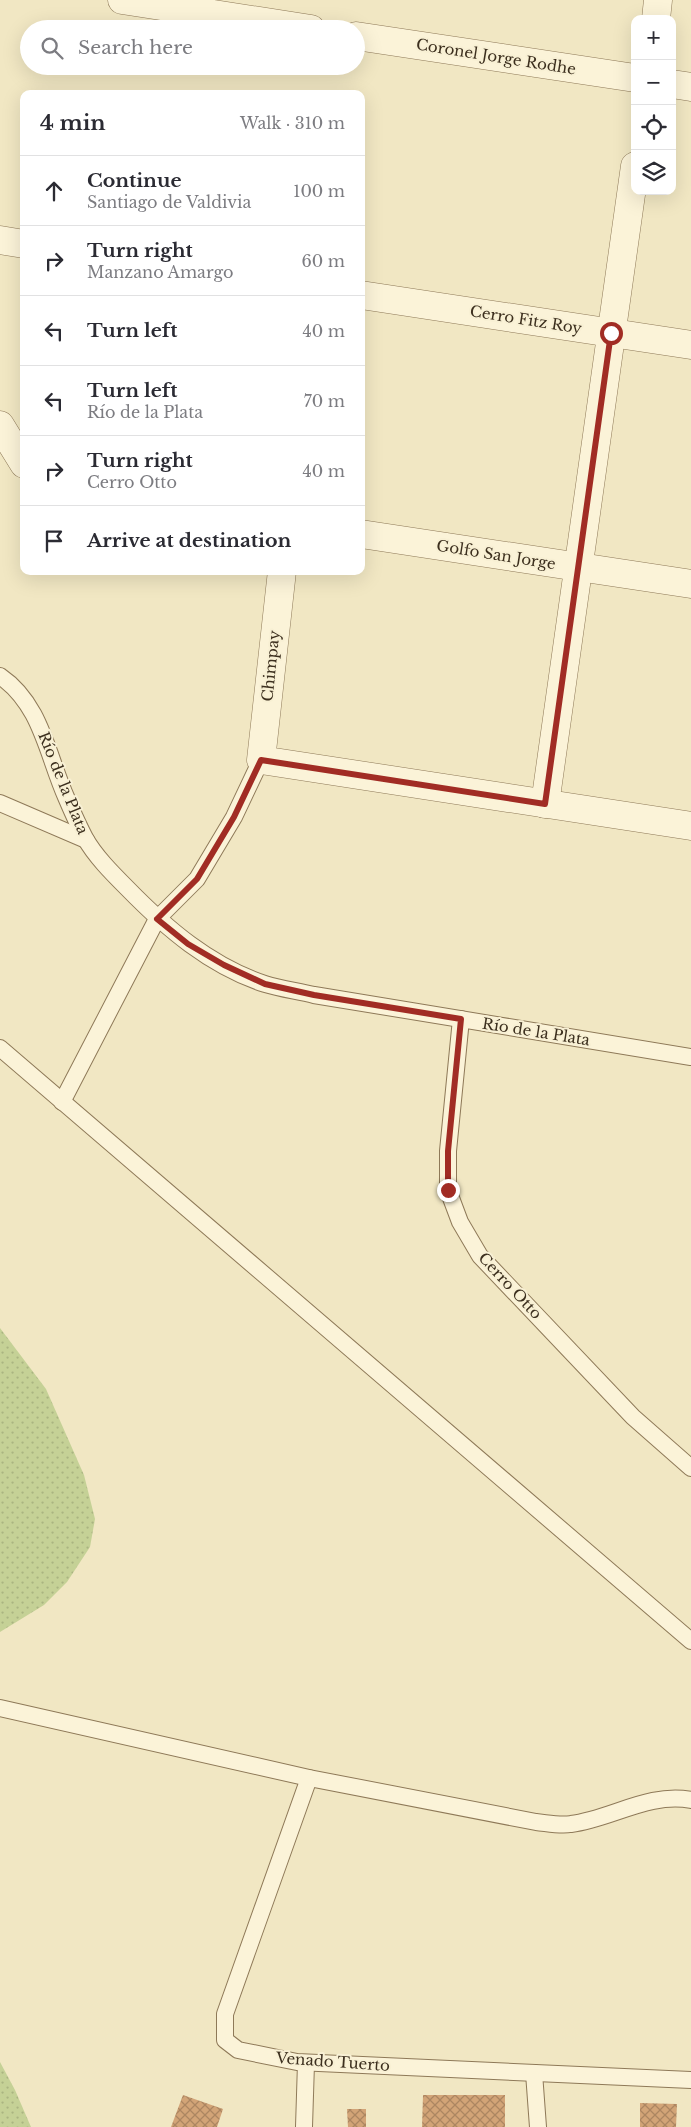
<!DOCTYPE html>
<html lang="en">
<head>
<meta charset="utf-8">
<style>
  :root { --surface:#fff; --page:#f2f2f3; --text:#2b2b33; --muted:#7c7c81; --line:#e1e1e2 }
  body { margin:0; font-family:"Libre Baskerville",serif; background:var(--page); color:var(--text) }
  .controls { position:absolute; right:15px; top:15px; display:grid; overflow:hidden; border-radius:10px; box-shadow:0 5px 20px #0002 }
  .controls button { width:45px; height:45px; display:grid; place-items:center; padding:0; border:0; border-bottom:1px solid var(--line); background:var(--surface); color:var(--text); font:25px sans-serif }
  .stop { position:absolute; width:15px; height:15px; margin:-11px; border:4px solid #a12c24; border-radius:50%; background:#fff }
  .stop.end { background:#a12c24; border-color:#fff; box-shadow:0 1px 5px #0008 }
  .list { margin:0; padding:0; list-style:none }
  h2 { display:flex; justify-content:space-between; align-items:center; height:65px; margin:0; padding:0 20px; font-size:21px }
  h2 small { font-size:16px; font-weight:400; color:var(--muted) }
  .list li { display:grid; grid-template-columns:32px 1fr auto; gap:15px; align-items:center; box-sizing:border-box; height:70px; padding:0 20px; border-top:1px solid var(--line) }
  .list b { display:block; font-size:19px; white-space:nowrap }
  .list p { margin:0; font-size:16px; white-space:nowrap; color:var(--muted) }
  .list em { font-size:16px; font-style:normal; color:var(--muted) }
  .icon { flex:none; width:28px; height:28px; fill:none; stroke:currentColor; stroke-width:2; stroke-linecap:round; stroke-linejoin:round }
  .map { position:relative; flex:none; width:691px; height:2127px; overflow:hidden }
  .search { position:absolute; background:var(--surface); box-shadow:0 5px 20px #0002; left:20px; top:20px; width:345px; height:55px; display:flex; align-items:center; gap:12px; box-sizing:border-box; padding:0 18px; border-radius:28px; color:var(--muted); font-size:19px }
  .panel { position:absolute; background:var(--surface); box-shadow:0 5px 20px #0002; left:20px; top:90px; width:345px; height:485px; border-radius:10px }
  .map>svg:first-child { display:block }
</style>
</head>
<body>
<div class="map">
<svg width="691" height="2127" viewBox="0 0 691 2127">
  <defs>
    <pattern id="grass-dots" width="8" height="8" patternUnits="userSpaceOnUse" patternTransform="scale(1.25)"><rect width="8" height="8" fill="#c5d196"/><path d="M2 2h.1M6 6h.1" fill="none" stroke="#aab481" stroke-width="1.8" stroke-linecap="round"/></pattern>
    <pattern id="building-cross-hatch" width="8" height="8" patternUnits="userSpaceOnUse" patternTransform="scale(1.25)"><rect width="8" height="8" fill="#d2a477"/><path d="M0 0l8 8M0 8l8-8" fill="none" stroke="#ac8661"/></pattern>
  </defs>
  <rect width="100%" height="100%" fill="#f1e7c3"/>
  <g fill="url(#grass-dots)">
    <polygon points="0,1328 46,1389 84,1475 95,1519 90,1547 67,1582 44,1605 0,1632"/>
    <polygon points="0,2062 15,2090 31,2127 0,2127"/>
  </g>
  <g fill="url(#building-cross-hatch)">
    <polygon points="183,2095 223,2109 217,2127 171,2127"/>
    <polygon points="423,2095 505,2095 505,2127 422,2127"/>
    <polygon points="640,2103 677,2104 676,2127 640,2127"/>
    <polygon points="347,2109 366,2109 366,2127 348,2127"/>
  </g>
  <g fill="none" stroke-linecap="round" stroke-linejoin="round">
    <g stroke="#8e7958" stroke-width="18">
      <g id="service">
        <path d="M0 676C41 704 47 754 66 797 72 811 78 825 85 838 95 856 112 873 127 888 166 928 210 966 265 984 281 989 298 991 314 995L691 1057"/>
        <polyline points="0,803 86,840"/>
        <polyline points="461,1019 448,1151 448,1190 460,1222 480,1256 633,1417 691,1468"/>
        <polyline points="0,1048 691,1641"/>
        <polyline points="62,1102 157,919 197,879 234,817 261,760"/>
        <path d="M0 1708 309 1778 536 1822C547 1823 560 1826 571 1824 611 1819 649 1792 691 1800"/>
        <polyline points="309,1778 225,2014 225,2040 238,2050 297,2062 691,2080"/>
        <polyline points="534,2073 538,2127"/>
        <polyline points="304,2127 306,2063"/>
      </g>
    </g>
    <g stroke="#8e7958" stroke-width="29">
      <g id="minor">
        <polyline points="122,0 311,29"/>
        <polyline points="656,19 658,0"/>
        <polyline points="356,36 635,78"/>
        <polyline points="672,84 691,87"/>
        <polyline points="0,240 24,244"/>
        <polyline points="361,295 691,345"/>
        <polyline points="0,425 24,464"/>
        <polyline points="361,534 691,584"/>
        <polyline points="282,571 261,760 691,826"/>
        <polyline points="545,804 635,166"/>
      </g>
    </g>
    <use href="#service" stroke="#fbf3d8" stroke-width="16"/>
    <use href="#minor" stroke="#fbf3d8" stroke-width="28"/>
  </g>
  <g fill="none" stroke-linecap="round" stroke-linejoin="round">
    <polyline stroke="#a12c24" stroke-width="6" points="448,1190 448,1151 461,1019 314,995 265,984 224,965 188,944 157,919 197,879 234,817 261,760 545,804 611,333"/>
  </g>
  <g text-anchor="middle" stroke-width="4" stroke-linejoin="round" paint-order="stroke">
    <g font-size="15" fill="#3c2f1e" stroke="#f8f0d4">
      <text transform="translate(496 57) rotate(9)" y="5">Coronel Jorge Rodhe</text>
      <text transform="translate(526 320) rotate(9)" y="5">Cerro Fitz Roy</text>
      <text transform="translate(496 555) rotate(9)" y="5">Golfo San Jorge</text>
      <text transform="translate(271 666) rotate(-84)" y="5">Chimpay</text>
      <text transform="translate(63 783) rotate(68)" y="5">Río de la Plata</text>
      <text transform="translate(536 1032) rotate(9)" y="5">Río de la Plata</text>
      <text transform="translate(510 1286) rotate(47)" y="5">Cerro Otto</text>
      <text transform="translate(333 2062) rotate(4)" y="5">Venado Tuerto</text>
    </g>
  </g>
</svg>
<div class="controls">
<button>+</button>
<button>−</button>
<button><svg class="icon" aria-label="locate" viewBox="0 0 24 24"><circle cx="12" cy="12" r="6"/><path d="M12 2v4M12 18v4M2 12h4M18 12h4"/></svg></button>
<button><svg class="icon" aria-label="layers" viewBox="0 0 24 24"><path d="M12 4l9 5-9 5-9-5zM3 14l9 5 9-5"/></svg></button>
</div>
<div class="stop" style="left:611px;top:333px"></div>
<div class="stop end" style="left:448px;top:1190px"></div>
<div class="search"><svg class="icon" aria-label="search" viewBox="0 0 24 24"><circle cx="10" cy="10" r="6"/><path d="M15 15l6 6"/></svg>Search here</div>
<section class="panel">
<h2>4 min<small>Walk · 310 m</small></h2>
<ul class="list">
<li><svg class="icon" aria-label="ahead" viewBox="0 0 24 24"><path d="M12 20V5M6 11l6-6 6 6"/></svg><div><b>Continue</b><p>Santiago de Valdivia</p></div><em>100 m</em></li>
<li><svg class="icon" aria-label="right" viewBox="0 0 24 24"><path d="M7 20v-9h11M14 6l5 5-5 5"/></svg><div><b>Turn right</b><p>Manzano Amargo</p></div><em>60 m</em></li>
<li><svg class="icon" aria-label="left" viewBox="0 0 24 24"><path d="M17 20v-9H6M10 6l-5 5 5 5"/></svg><div><b>Turn left</b></div><em>40 m</em></li>
<li><svg class="icon" aria-label="left" viewBox="0 0 24 24"><path d="M17 20v-9H6M10 6l-5 5 5 5"/></svg><div><b>Turn left</b><p>Río de la Plata</p></div><em>70 m</em></li>
<li><svg class="icon" aria-label="right" viewBox="0 0 24 24"><path d="M7 20v-9h11M14 6l5 5-5 5"/></svg><div><b>Turn right</b><p>Cerro Otto</p></div><em>40 m</em></li>
<li><svg class="icon" aria-label="arrive" viewBox="0 0 24 24"><path d="M6 21V4h12l-3 4 3 4H6"/></svg><div><b>Arrive at destination</b></div></li>
</ul>
</section>
</div>
</body>
</html>
